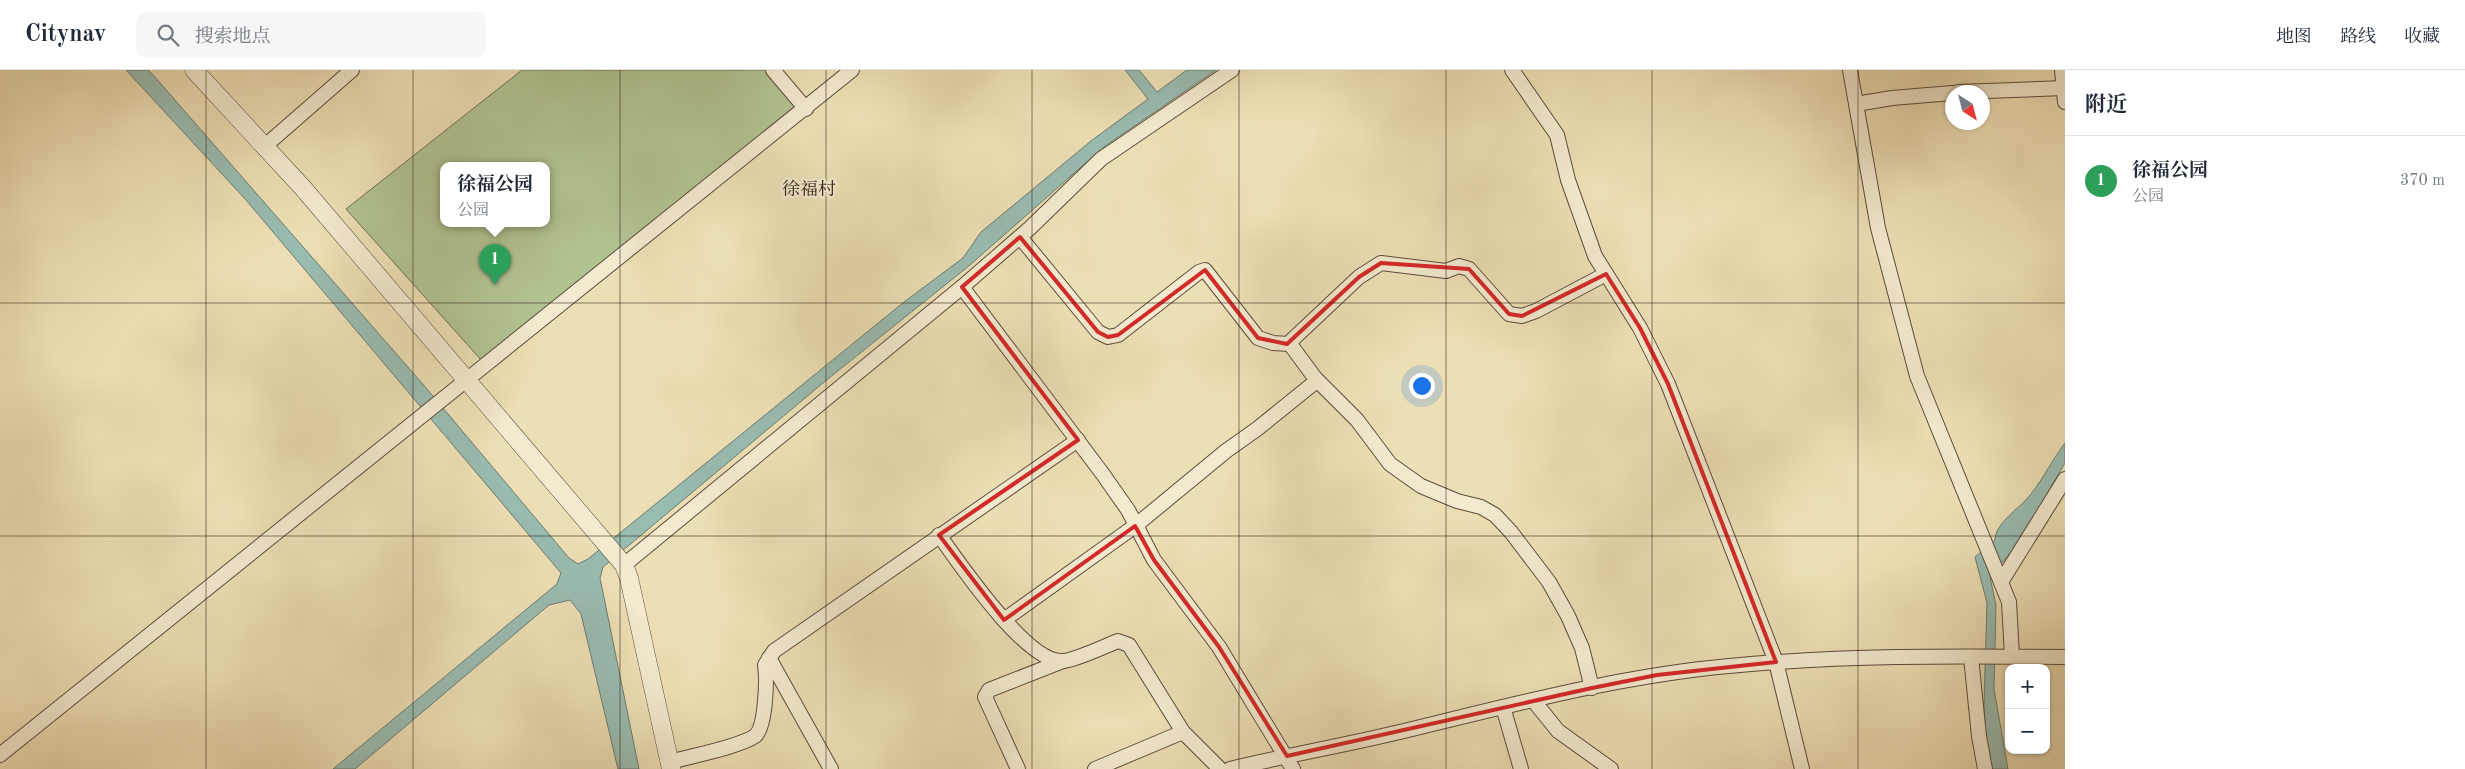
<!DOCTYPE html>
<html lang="zh">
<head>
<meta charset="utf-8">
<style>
  :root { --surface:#fff; --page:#f6f6f7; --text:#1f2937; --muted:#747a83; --line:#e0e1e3; --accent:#0b8043 }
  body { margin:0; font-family:"Old Standard TT","Noto Serif SC",serif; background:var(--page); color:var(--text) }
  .controls { position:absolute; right:15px; bottom:15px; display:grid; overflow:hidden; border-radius:10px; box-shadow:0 1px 4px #0004 }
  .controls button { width:45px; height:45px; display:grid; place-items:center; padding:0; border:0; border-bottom:1px solid var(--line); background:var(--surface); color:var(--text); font:25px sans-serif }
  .compass { position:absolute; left:1945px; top:15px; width:45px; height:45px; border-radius:50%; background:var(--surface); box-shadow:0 1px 4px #0004; rotate:144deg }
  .you { position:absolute; left:1421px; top:315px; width:18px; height:18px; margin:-12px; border:4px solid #fff; border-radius:50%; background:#1a73e8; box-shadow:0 0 0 8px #1a73e833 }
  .badge { display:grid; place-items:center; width:32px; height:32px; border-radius:50%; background:var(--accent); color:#fff; font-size:16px; font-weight:700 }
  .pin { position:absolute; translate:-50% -41px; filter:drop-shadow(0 1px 2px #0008) }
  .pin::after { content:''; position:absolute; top:26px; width:18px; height:15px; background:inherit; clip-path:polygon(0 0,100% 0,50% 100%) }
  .popup { position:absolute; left:440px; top:92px; width:110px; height:65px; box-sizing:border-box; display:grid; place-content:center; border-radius:10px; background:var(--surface); filter:drop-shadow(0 1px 4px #0005); font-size:16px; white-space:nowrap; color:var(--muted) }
  .popup b { font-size:19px; color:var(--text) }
  .popup::after { content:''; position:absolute; left:50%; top:100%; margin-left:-10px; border:10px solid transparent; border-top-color:var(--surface) }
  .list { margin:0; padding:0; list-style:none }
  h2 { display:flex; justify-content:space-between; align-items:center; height:65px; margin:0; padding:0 20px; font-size:21px }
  h2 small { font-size:16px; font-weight:400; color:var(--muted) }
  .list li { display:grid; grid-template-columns:32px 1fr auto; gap:15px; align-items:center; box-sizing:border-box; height:90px; padding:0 20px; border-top:1px solid var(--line) }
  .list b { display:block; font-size:19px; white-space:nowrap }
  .list p { margin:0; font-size:16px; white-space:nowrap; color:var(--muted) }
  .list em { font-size:16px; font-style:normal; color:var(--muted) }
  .icon { flex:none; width:28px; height:28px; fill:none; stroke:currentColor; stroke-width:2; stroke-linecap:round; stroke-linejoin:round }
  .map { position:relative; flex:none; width:2065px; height:699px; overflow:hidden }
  header { display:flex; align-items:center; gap:30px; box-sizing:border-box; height:70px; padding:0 25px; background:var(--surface); border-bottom:1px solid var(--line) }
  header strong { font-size:24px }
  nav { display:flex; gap:28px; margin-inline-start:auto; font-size:18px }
  .search { width:350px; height:45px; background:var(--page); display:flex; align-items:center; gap:12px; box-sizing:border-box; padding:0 18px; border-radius:10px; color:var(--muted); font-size:19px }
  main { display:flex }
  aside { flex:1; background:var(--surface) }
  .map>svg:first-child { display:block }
</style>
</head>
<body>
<header>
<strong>Citynav</strong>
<div class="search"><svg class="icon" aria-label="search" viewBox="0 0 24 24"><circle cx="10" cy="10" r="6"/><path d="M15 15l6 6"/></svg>搜索地点</div>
<nav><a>地图</a><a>路线</a><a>收藏</a></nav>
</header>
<main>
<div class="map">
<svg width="2065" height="699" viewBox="0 0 2065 699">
  <rect width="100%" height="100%" fill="#eddfb5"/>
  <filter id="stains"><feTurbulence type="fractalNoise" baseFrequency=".004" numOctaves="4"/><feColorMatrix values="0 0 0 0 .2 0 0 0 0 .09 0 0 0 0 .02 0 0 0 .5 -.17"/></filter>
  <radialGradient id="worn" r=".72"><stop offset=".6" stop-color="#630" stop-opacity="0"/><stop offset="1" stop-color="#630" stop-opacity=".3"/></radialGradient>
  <path fill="#b2c392" stroke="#6f6f53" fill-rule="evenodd" d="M522 0H769L800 36 482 291 346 139ZM444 96H546V154H444Z"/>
  <g fill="#99bcb1" stroke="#6d7c72">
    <polygon points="126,0 148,0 154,6 427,319 569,488 578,494 588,489 904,232 963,188 981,162 1091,71 1148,29 1125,0 1139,0 1157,22 1187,0 1216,0 1105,76 970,195 829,308 603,497 600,508 639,699 618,699 581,544 570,530 549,535 355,699 333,699 557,514 561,503 246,130"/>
    <path d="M2065 373V393L2017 475 1990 507 1996 535 1994 619 2008 699H1988L1984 635 1987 533 1975 487 1995 470C1995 455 2015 441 2025 431 2041 414 2051 391 2065 373Z"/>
  </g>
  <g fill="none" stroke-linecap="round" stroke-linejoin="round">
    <g stroke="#5c4c3c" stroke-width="16">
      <g id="minor">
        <polyline points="773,0 806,39"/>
        <polyline points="1512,0 1557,65 1568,110 1595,186 1640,258 1668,314 1776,592 1802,699"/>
        <polyline points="1850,0 1878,158 1917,306 2009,532 2012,586"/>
        <polyline points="2062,0 2065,32"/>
        <polyline points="1958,22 2065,18"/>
        <polyline points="1856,34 1892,28 1952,23"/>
        <polyline points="265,76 352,0"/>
        <polyline points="1020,167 1098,262 1108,267 1118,265 1199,202 1205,200 1258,268 1273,273 1290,274"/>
        <polyline points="962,217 1102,403 1128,440 1154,490 1219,577 1293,699"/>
        <polyline points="1315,308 1357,350 1390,394 1421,416 1457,431 1481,437 1495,445 1511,462 1549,512 1568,546 1582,578 1592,618"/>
        <path d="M939 465C959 493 1027 594 1063 591 1076 590 1105 576 1118 571L1129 575 1183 662 1220 699"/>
        <polyline points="624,495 962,217 1030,158 1101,89 1232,0"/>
        <polyline points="2001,512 2065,409"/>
        <polyline points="1004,550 1135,456 1226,381 1257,359 1314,313 1315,308 1290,274 1292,270 1359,207 1381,193 1446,201 1459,196 1469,199 1509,244 1522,246 1536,241 1606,204"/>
        <polyline points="1971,587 1979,666 1985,699"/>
        <polyline points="769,588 831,699"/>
        <polyline points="1533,630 1558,661 1611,699"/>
        <polyline points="1503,637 1521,699"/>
        <polyline points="0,685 852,0"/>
        <path d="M670 692C691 686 739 677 755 666 766 657 767 609 765 595L774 581 1078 370"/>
        <polyline points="1018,699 985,627 989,620 1063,591"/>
        <polyline points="1095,699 1183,662"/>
        <path d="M1230 699C1288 685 1346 675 1404 661 1511 635 1619 606 1729 596 1840 585 1953 586 2065 587"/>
      </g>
    </g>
    <g stroke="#5c4c3c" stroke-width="19">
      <polyline id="tertiary" points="194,0 303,118 624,495 629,508 671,699"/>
    </g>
    <use href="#minor" stroke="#f3eacf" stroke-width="14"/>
    <use href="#tertiary" stroke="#f3eacf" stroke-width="18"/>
  </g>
  <path fill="none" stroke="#d62828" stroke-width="4" stroke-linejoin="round" d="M1020 167 1098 262 1108 267 1118 265 1205 200 1258 268 1287 274 1359 207 1381 193 1469 199 1509 244 1522 246 1606 204 1640 258 1668 314 1776 592 1657 605 1592 618 1287 686 1219 577 1154 490 1135 456 1004 550 939 465 1078 370 962 217Z"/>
  <path fill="none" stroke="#2c1b14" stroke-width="1" stroke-opacity="0.55" d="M206 0V699M413 0V699M620 0V699M826 0V699M1032 0V699M1239 0V699M1446 0V699M1652 0V699M1858 0V699M0 233H2065M0 466H2065"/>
  <g text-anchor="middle" stroke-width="4.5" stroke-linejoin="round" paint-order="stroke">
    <g font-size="18" fill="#2c1b14" stroke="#f3eacf">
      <text x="809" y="125">徐福村</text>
    </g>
  </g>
  <rect width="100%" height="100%" filter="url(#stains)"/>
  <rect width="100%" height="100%" fill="url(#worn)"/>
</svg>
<div class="controls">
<button>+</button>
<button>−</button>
</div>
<svg class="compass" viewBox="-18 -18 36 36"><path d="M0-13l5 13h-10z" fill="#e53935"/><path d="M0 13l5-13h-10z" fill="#747a83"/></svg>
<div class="you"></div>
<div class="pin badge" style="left:495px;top:215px;background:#2e9e5b">1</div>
<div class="popup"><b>徐福公园</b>公园</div>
</div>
<aside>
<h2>附近<small></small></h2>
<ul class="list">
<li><span class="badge" style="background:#2e9e5b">1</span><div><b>徐福公园</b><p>公园</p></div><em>370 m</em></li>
</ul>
</aside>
</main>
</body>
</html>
